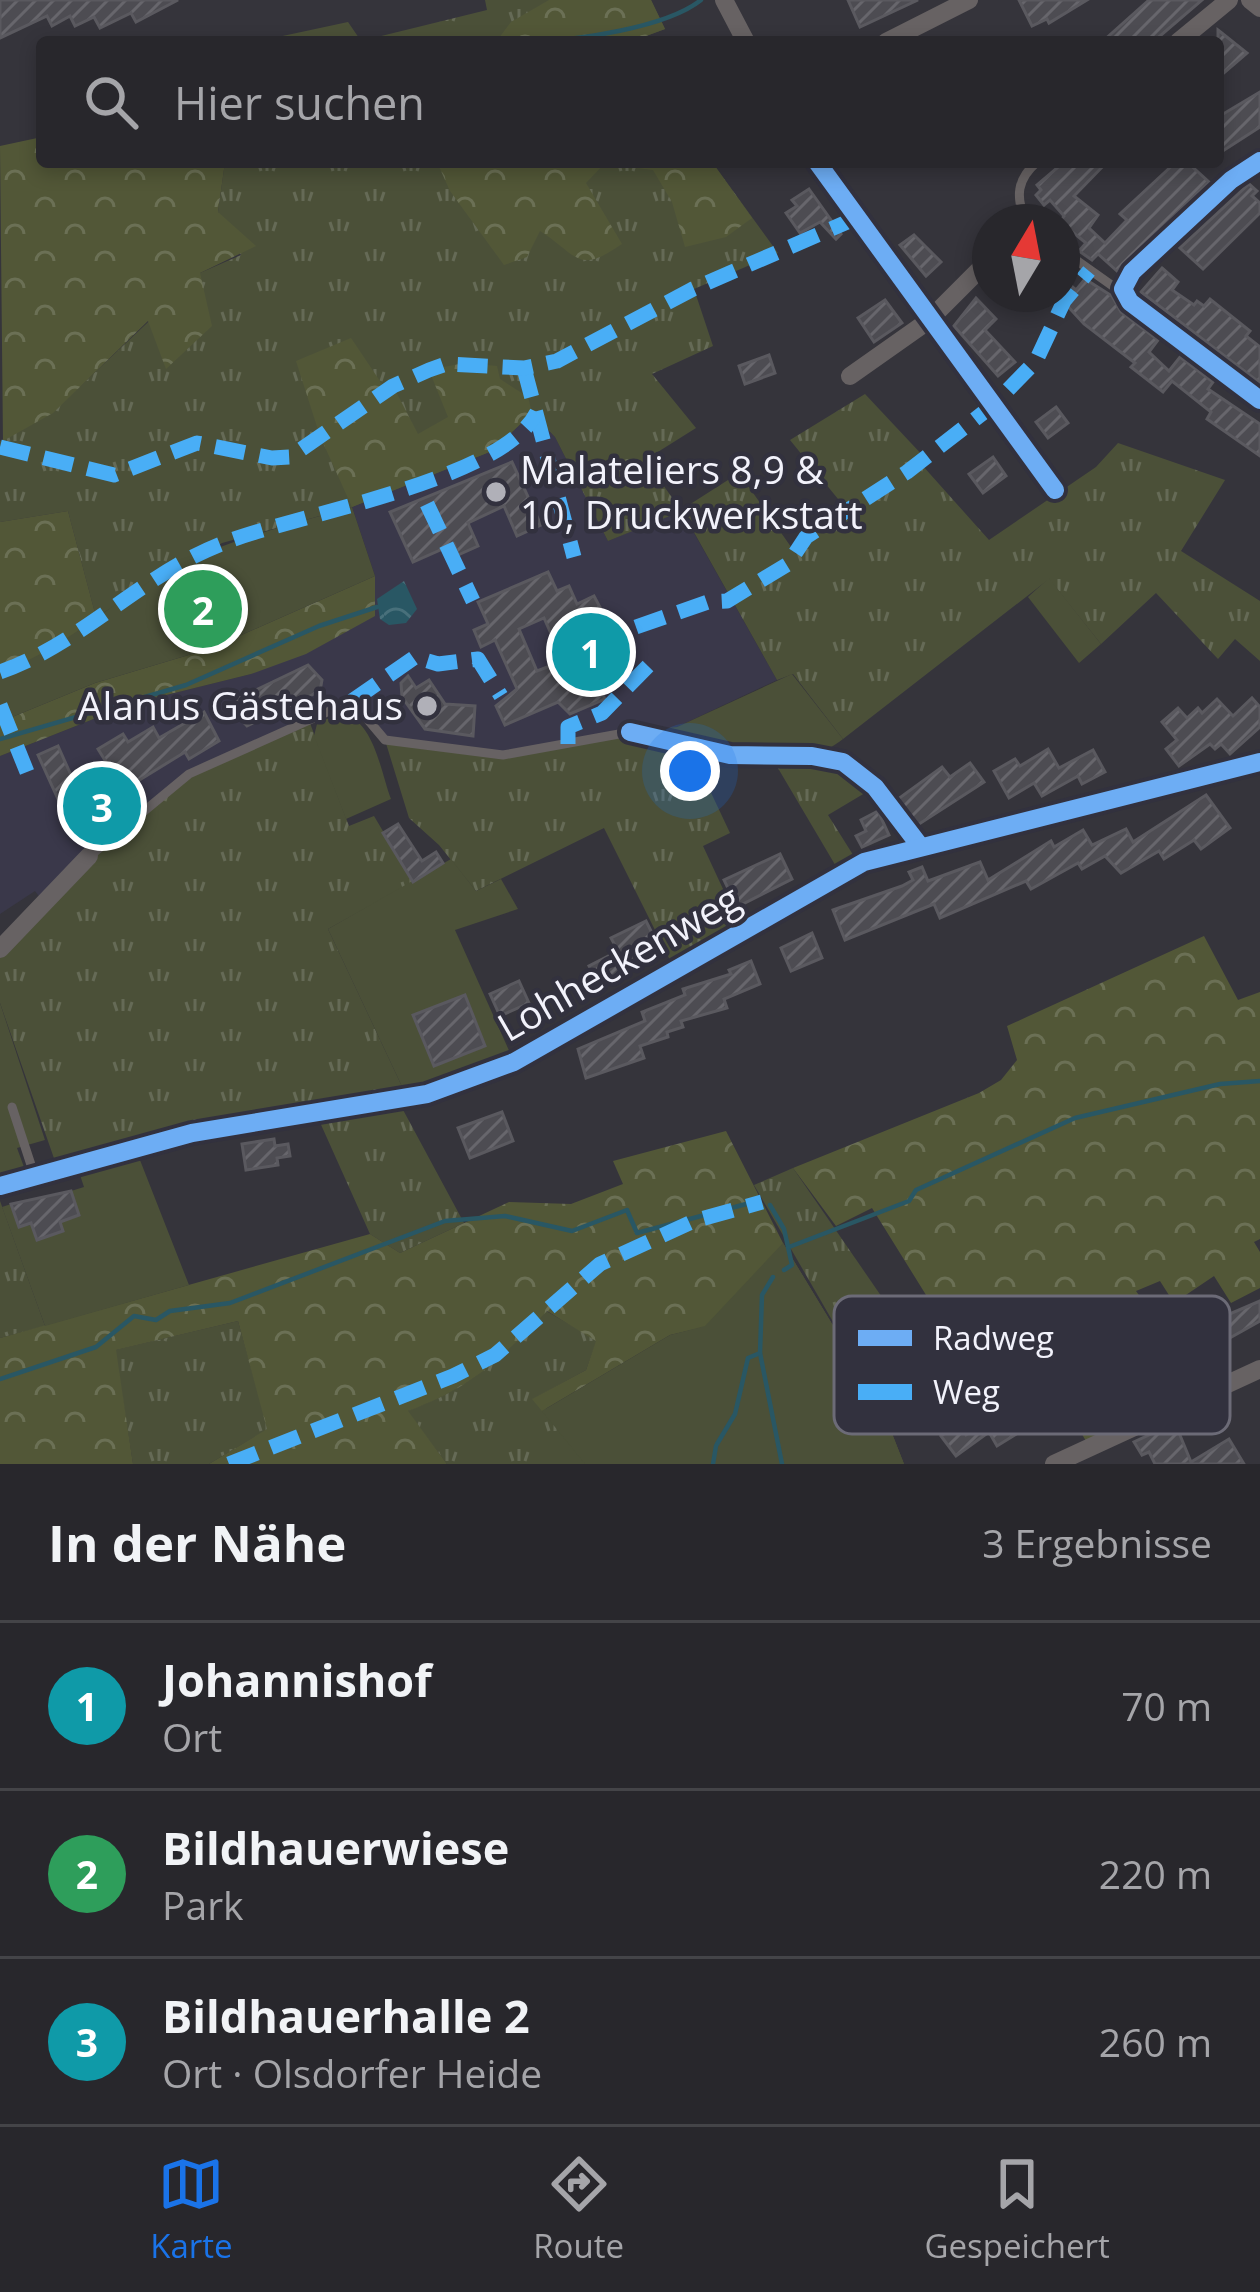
<!DOCTYPE html>
<html lang="de">
<head>
<meta charset="utf-8">
<style>
  :root { --surface:#28272c; --page:#302f34; --text:#f1f3f6; --muted:#a5a5a9; --line:#444448; --accent:#1a73e8 }
  body { margin:0; font-family:"Open Sans",sans-serif; background:var(--page); color:var(--text) }
  .compass { position:absolute; left:972px; top:204px; width:108px; height:108px; border-radius:50%; background:var(--surface); box-shadow:0 6px 18px #0003; rotate:10deg }
  .you { position:absolute; left:690px; top:771px; width:42px; height:42px; margin:-30px; border:9px solid #fff; border-radius:50%; background:#1a73e8; box-shadow:0 0 0 18px #1a73e833 }
  .badge { display:grid; place-items:center; width:78px; height:78px; border-radius:50%; background:var(--accent); color:#fff; font-size:39px; font-weight:700 }
  .pin { position:absolute; translate:-50% -50%; border:6px solid #fff; box-shadow:0 3px 12px #0006 }
  .list { margin:0; padding:0; list-style:none }
  h2 { display:flex; justify-content:space-between; align-items:center; height:156px; margin:0; padding:0 48px; font-size:51px }
  h2 small { font-size:39px; font-weight:400; color:var(--muted) }
  .list li { display:grid; grid-template-columns:78px 1fr auto; gap:36px; align-items:center; box-sizing:border-box; height:168px; padding:0 48px; border-top:3px solid var(--line) }
  .list b { display:block; font-size:45px; white-space:nowrap }
  .list p { margin:0; font-size:39px; white-space:nowrap; color:var(--muted) }
  .list em { font-size:39px; font-style:normal; color:var(--muted) }
  .icon { flex:none; width:66px; height:66px; fill:none; stroke:currentColor; stroke-width:2; stroke-linecap:round; stroke-linejoin:round }
  .map { position:relative; flex:none; width:1260px; height:1464px; overflow:hidden }
  .search { position:absolute; background:var(--surface); box-shadow:0 6px 18px #0003; left:36px; right:36px; top:36px; height:132px; display:flex; align-items:center; gap:30px; box-sizing:border-box; padding:0 42px; border-radius:12px; color:var(--muted); font-size:45px }
  .sheet { height:660px; background:var(--surface) }
  nav { display:flex; justify-content:space-around; align-items:center; box-sizing:border-box; height:168px; border-top:3px solid var(--line); background:var(--surface); font-size:33px; color:var(--muted) }
  nav a { display:grid; justify-items:center; gap:6px }
  nav .on { color:var(--accent) }
  .map>svg:first-child { display:block }
</style>
</head>
<body>
<div class="map">
<svg width="1260" height="1464" viewBox="0 0 1260 1464">
  <defs>
    <pattern id="grass-tufts" width="24" height="20" patternUnits="userSpaceOnUse" patternTransform="scale(3)"><rect width="24" height="20" fill="#4b5038"/><path d="M3 7l-1-3M5 7V3M7 7l1-3M15 17l-1-3M17 17v-4M19 17l1-3" fill="none" stroke="#656a56"/></pattern>
    <pattern id="forest-crowns" width="20" height="18" patternUnits="userSpaceOnUse" patternTransform="scale(3)"><rect width="20" height="18" fill="#525737"/><path d="M2 6a3 3 0 1 1 6 0M12 15a3 3 0 1 1 6 0" fill="none" stroke="#6b7055"/></pattern>
    <pattern id="water-waves" width="16" height="10" patternUnits="userSpaceOnUse" patternTransform="scale(3)"><rect width="16" height="10" fill="#295764"/><path d="M0 5q4-4 8 0t8 0" fill="none" stroke="#48707b"/></pattern>
    <pattern id="building-hatch" width="6" height="6" patternUnits="userSpaceOnUse" patternTransform="scale(3)"><rect width="6" height="6" fill="#4d4c52"/><path d="M-1 1l2-2M0 6l6-6M5 7l2-2" fill="none" stroke="#67666c"/></pattern>
  </defs>
  <rect width="100%" height="100%" fill="#35343b"/>
  <polygon fill="#3a384a" points="532,413 555,437 608,541 681,510 777,680 677,727 515,755 385,740 351,701 272,732 44,903 35,891 0,914 0,756 134,703 251,674 375,576 352,507 492,451"/>
  <g fill="url(#grass-tufts)">
    <polygon points="485,0 651,0 665,29 646,36 649,42 279,42 278,37 348,22 361,41 487,10"/>
    <polygon points="225,162 712,162 778,253 694,289 713,346 652,374 696,428 645,460 681,510 739,473 796,554 806,537 847,510 790,440 865,394 925,458 922,465 989,540 1096,467 1118,443 1225,480 1181,551 1260,601 1260,661 1235,639 1218,659 1156,593 1101,644 1049,579 843,739 793,674 777,680 682,511 608,541 555,437 532,413 492,451 352,507 222,543 96,617 68,511 0,522 0,441 53,412 200,273 241,255 218,212"/>
    <polygon points="308,718 349,826 374,816 413,882 328,929 406,1095 402,1108 464,1223 400,1253 370,1234 314,1109 56,1164 0,1003 0,953 75,869 189,774"/>
    <polygon points="630,732 690,748 730,833 703,846 743,932 675,970 604,828 476,891 439,845 409,818 385,740 492,755"/>
    <polygon points="812,756 843,762 875,787 828,815 855,858 837,868 772,758"/>
    <polygon points="793,1168 939,1380 880,1403 754,1185"/>
    <polygon points="0,1201 45,1326 0,1338"/>
    <path d="M546 1311 597 1340 586 1370 533 1399 623 1464H447L407 1411C472 1387 500 1360 546 1311Z"/>
    <polygon points="238,1321 268,1429 209,1464 133,1464 115,1350"/>
  </g>
  <g fill="url(#forest-crowns)">
    <polygon points="549,0 651,0 665,29 646,36 649,42 496,42 511,22"/>
    <polygon points="42,137 42,162 225,162 218,212 256,246 200,273 212,326 166,369 148,321 53,413 3,441 0,146"/>
    <path d="M437 162H712L752 218 726 237 685 247 672 202 653 170 604 164 586 183 622 244C577 275 579 256 540 231L527 257 504 265 450 191Z"/>
    <polygon points="351,338 386,390 393,386 418,434 448,417 429,370 464,363 497,366 500,379 528,397 532,413 492,451 352,507 320,436 296,361"/>
    <polygon points="68,511 96,617 49,654 0,672 0,522"/>
    <polygon points="375,576 375,616 306,654 251,674 134,703 0,756 0,722 95,683 212,648"/>
    <polygon points="1204,936 1238,1000 1260,992 1260,1239 1254,1242 1260,1252 1260,1288 1231,1303 1214,1276 1174,1303 1160,1281 1136,1291 1150,1311 1098,1344 1134,1419 1086,1441 1034,1354 972,1369 872,1208 836,1226 793,1168 979,1093 1001,1080 1017,1060 1007,1026"/>
    <path d="M726 1131 783 1243 880 1403 904 1464 704 1327 670 1335 542 1411 532 1399 586 1370 596 1341 547 1311C500 1360 472 1387 408 1411L447 1464H209L267 1429 238 1321 116 1350 133 1464H0V1338L370 1234 400 1253 509 1202 571 1204 623 1184 613 1161Z"/>
  </g>
  <g fill="#4b5038">
    <path d="M352 507 375 576 212 648 95 683 0 722V672C61 651 104 608 159 576 220 541 285 526 352 507Z"/>
    <polygon points="1049,578 1101,644 1079,663 1028,597"/>
    <path d="M792 674 843 739C790 782 691 748 630 732L677 727Z"/>
    <path d="M339 713C374 718 380 770 391 799L346 819 314 736 317 724Z"/>
    <polygon points="451,859 476,891 501,879 518,909 455,930 511,1055 406,1095 328,929"/>
    <polygon points="0,1003 45,1140 17,1148 24,1167 0,1176"/>
    <polygon points="138,1155 189,1285 45,1326 2,1207 11,1204 20,1227 79,1215 71,1191 84,1187 78,1169"/>
    <polygon points="783,1243 880,1403 904,1464 585,1464 542,1411 670,1335 705,1326"/>
  </g>
  <polygon fill="url(#water-waves)" points="404,581 417,609 406,623 389,625 380,619 377,599"/>
  <g fill="none" stroke-linecap="round" stroke-linejoin="round">
    <g stroke="#295764" stroke-width="4.5">
      <path d="M532 42C576 40 666 28 701 0"/>
      <polyline points="0,739 186,685 319,626 377,607"/>
      <polyline points="770,1205 784,1229 792,1265 784,1270"/>
      <polyline points="789,1247 909,1201 916,1190 1075,1118 1220,1084 1260,1081"/>
      <polyline points="760,1353 782,1464"/>
      <polyline points="0,1379 96,1347 134,1316 156,1320 170,1311 230,1303 445,1221 505,1216 572,1231 627,1210 637,1233 750,1203"/>
      <polyline points="717,1444 735,1414 748,1358 760,1353 762,1295 773,1277"/>
      <polyline points="713,1464 716,1446"/>
    </g>
  </g>
  <g fill="url(#building-hatch)" stroke="#5a595f" stroke-width="3" fill-rule="evenodd">
    <polygon points="0,0 178,0 136,22 131,13 100,28 94,17 75,26 70,16 52,26 47,16 0,38"/>
    <polygon points="848,0 918,0 860,27"/>
    <polygon points="1019,0 1087,0 1049,23 1047,19 1032,26"/>
    <polygon points="1149,0 1202,0 1153,42 1102,42"/>
    <polygon points="1218,30 1247,53 1218,78"/>
    <polygon points="1260,92 1260,127 1218,154 1218,117"/>
    <polygon points="1064,162 1107,162 1074,196 1098,215 1089,228 1105,243 1127,220 1120,214 1176,162 1187,162 1209,182 1117,271 1098,254 1092,260 1079,251 1086,243 1060,222 1064,216 1050,200 1044,205 1036,195 1041,190 1037,185"/>
    <polygon points="1249,184 1257,191 1252,196 1260,203 1260,213 1203,269 1180,248"/>
    <polygon points="809,189 841,234 836,239 820,222 800,233 786,213 797,206 792,200"/>
    <polygon points="914,235 941,262 926,276 900,245"/>
    <polygon points="1162,268 1178,282 1172,290 1194,305 1197,301 1204,306 1210,299 1250,331 1246,336 1260,347 1260,383 1141,292"/>
    <polygon points="1062,278 1076,290 1085,279 1112,296 1121,312 1158,340 1149,352 1169,371 1180,357 1213,382 1208,389 1260,424 1260,456 1207,419 1211,412 1172,381 1163,392 1131,367 1135,363 1084,324 1062,300"/>
    <polygon points="976,298 996,319 985,330 1015,362 998,376 954,326"/>
    <polygon points="885,300 902,323 874,342 858,318"/>
    <polygon points="769,355 775,373 745,384 739,366"/>
    <polygon points="1056,407 1068,423 1048,438 1036,422"/>
    <polygon points="993,457 1006,476 983,493 969,474"/>
    <polygon points="512,462 541,525 517,536 504,506 468,523 478,546 458,555 454,544 413,562 390,512"/>
    <path d="M548 572 557 591 569 586 577 604 594 596 627 658 593 673 605 699 570 714 558 702 505 725 496 706 517 689 495 640 481 647 474 630 488 624 478 602ZM544 618 563 661 537 671 519 629Z"/>
    <polygon points="308,665 322,680 320,691 247,726 234,712 235,700"/>
    <polygon points="408,676 416,688 429,680 445,704 475,706 473,736 425,729 402,697 401,683"/>
    <polygon points="1252,698 1260,707 1260,727 1230,754 1221,744 1215,749 1210,744 1179,766 1166,749 1177,740 1162,722 1178,708 1187,718 1198,708 1202,713 1217,699 1233,716"/>
    <polygon points="204,712 219,741 189,759 185,752 120,792 130,803 93,834 71,807 63,810 38,755 58,746 83,802 114,775 98,749 123,734 128,742 153,727 159,738"/>
    <polygon points="1048,749 1059,768 1093,750 1105,772 1082,784 1078,776 1042,796 1034,783 1009,798 994,771 1015,759 1020,766"/>
    <polygon points="970,763 984,782 916,826 898,799 942,767 950,777"/>
    <polygon points="1206,795 1230,828 1201,849 1194,840 1164,859 1159,851 1121,873 1105,856 1082,869 1078,863 1031,889 1026,881 940,918 934,904 845,940 833,910 902,886 913,880 909,872 922,867 928,881 980,862 988,880 1051,841 1054,847 1083,830 1092,845 1126,829 1133,842"/>
    <polygon points="878,811 889,835 862,847 856,836 866,831 861,820"/>
    <polygon points="398,824 422,861 436,852 443,863 413,882 383,833"/>
    <polygon points="780,854 792,879 737,907 724,880"/>
    <polygon points="646,921 660,949 600,987 589,966 618,951 611,938"/>
    <polygon points="812,933 822,958 791,971 781,948"/>
    <polygon points="751,961 760,984 724,999 727,1008 681,1021 683,1027 667,1032 668,1037 640,1046 644,1058 586,1078 578,1049 645,1021 642,1012 685,995 683,989 731,974 729,970"/>
    <polygon points="519,981 529,1003 500,1016 490,994"/>
    <polygon points="465,995 485,1046 434,1066 413,1015"/>
    <polygon points="502,1112 513,1141 470,1158 458,1128"/>
    <polygon points="274,1139 275,1146 288,1144 290,1156 277,1158 278,1165 246,1170 242,1144"/>
    <polygon points="71,1191 79,1215 60,1222 63,1231 37,1240 31,1223 19,1227 11,1204"/>
    <polygon points="1260,1301 1260,1321 1203,1353 1214,1367 1202,1375 1179,1342 1152,1362 1158,1369 1137,1385 1122,1365 1182,1321 1190,1331"/>
    <polygon points="1049,1385 1069,1409 1050,1423 1034,1423 997,1446 989,1432 956,1456 941,1436 959,1424 966,1435"/>
    <polygon points="1175,1423 1191,1462 1229,1439 1244,1464 1155,1464 1149,1452 1142,1455 1134,1442"/>
  </g>
  <g fill="none" stroke-linecap="round" stroke-linejoin="round">
    <g stroke="#676263" stroke-width="9">
      <path d="M1026 221C1015 197 1017 179 1037 162"/>
      <polyline points="1062,250 1124,294"/>
      <polyline points="91,855 189,774 352,701 385,740 503,755 630,732"/>
      <polyline points="12,1107 34,1174"/>
    </g>
    <g stroke="#676263" stroke-width="18">
      <polyline points="724,0 746,42"/>
      <polyline points="1250,0 1260,8"/>
      <polyline points="886,42 969,0"/>
      <polyline points="1178,42 1229,0"/>
      <polyline points="1260,161 1231,180 1132,272 1123,289 1130,302 1260,400"/>
      <polyline points="817,162 1055,490"/>
      <polyline points="1026,222 1027,222"/>
      <polyline points="850,376 928,321 990,259"/>
      <polyline points="0,949 89,856"/>
      <polyline points="0,1186 192,1133 427,1094 514,1062 864,862 1260,762"/>
      <polyline points="1054,1464 1260,1369"/>
    </g>
    <g stroke="#49aef6" stroke-width="15" stroke-dasharray="30 15" stroke-linecap="butt">
      <polyline points="524,368 574,557"/>
      <polyline points="0,447 114,475 197,443 272,458 290,457 393,386 429,370 446,364 524,368 557,361 693,289 854,219"/>
      <polyline points="427,504 473,601"/>
      <polyline points="636,627 708,602 727,601 788,564 806,537 907,472 992,406 1036,361 1064,301 1089,271"/>
      <path d="M0 672C81 644 140 576 221 544 291 515 502 482 537 412"/>
      <polyline points="352,701 415,657 438,664 478,659 501,696"/>
      <polyline points="0,705 27,772"/>
      <polyline points="568,744 568,727 602,713 648,666"/>
      <polyline points="229,1464 453,1376 495,1355 600,1264 694,1221 762,1202"/>
    </g>
    <g stroke="#32313e" stroke-width="26">
      <g id="cycleway">
        <polyline points="1260,161 1231,180 1132,272 1123,289 1130,302 1260,400"/>
        <polyline points="817,162 1055,490"/>
        <polyline points="630,732 730,755 812,756 843,762 875,787 920,846"/>
        <polyline points="0,1186 192,1133 427,1094 514,1062 864,862 1260,762"/>
      </g>
    </g>
    <use href="#cycleway" stroke="#6dadf4" stroke-width="18"/>
  </g>
  <g fill="#b0b0b8" stroke="#32313e" stroke-width="4.5">
    <circle cx="496" cy="492" r="12"/>
    <circle cx="427" cy="706" r="12"/>
  </g>
  <g text-anchor="middle" stroke-width="9" stroke-linejoin="round" paint-order="stroke">
    <g font-size="39" fill="#f2f2fb" stroke="#32313e" text-anchor="start">
      <text x="520" y="484">Malateliers 8,9 &amp;<tspan x="520" dy="45">10, Druckwerkstatt</tspan></text>
      <text x="403" y="720" text-anchor="end">Alanus Gästehaus</text>
    </g>
    <g font-size="39" fill="#f2f2fb" stroke="#32313e">
      <text transform="translate(619 963) rotate(-30)" y="14">Lohheckenweg</text>
    </g>
  </g>
  <rect x="834" y="1296" width="396" height="138" rx="18" fill="#32313e" stroke="#6c6b77" stroke-width="3"/>
  <rect x="858" y="1330" width="54" height="16" fill="#6dadf4"/>
  <rect x="858" y="1384" width="54" height="16" fill="#49aef6"/>
  <g font-size="33" fill="#f2f2fb">
    <text x="933" y="1350">Radweg</text>
    <text x="933" y="1404">Weg</text>
  </g>
</svg>
<svg class="compass" viewBox="-18 -18 36 36"><path d="M0-13l5 13h-10z" fill="#e53935"/><path d="M0 13l5-13h-10z" fill="#a5a5a9"/></svg>
<div class="you"></div>
<div class="pin badge" style="left:591px;top:652px;background:#0f9aa8">1</div>
<div class="pin badge" style="left:203px;top:609px;background:#2e9e5b">2</div>
<div class="pin badge" style="left:102px;top:806px;background:#0f9aa8">3</div>
<div class="search"><svg class="icon" aria-label="search" viewBox="0 0 24 24"><circle cx="10" cy="10" r="6"/><path d="M15 15l6 6"/></svg>Hier suchen</div>
</div>
<section class="sheet">
<h2>In der Nähe<small>3 Ergebnisse</small></h2>
<ul class="list">
<li><span class="badge" style="background:#0f9aa8">1</span><div><b>Johannishof</b><p>Ort</p></div><em>70 m</em></li>
<li><span class="badge" style="background:#2e9e5b">2</span><div><b>Bildhauerwiese</b><p>Park</p></div><em>220 m</em></li>
<li><span class="badge" style="background:#0f9aa8">3</span><div><b>Bildhauerhalle 2</b><p>Ort · Olsdorfer Heide</p></div><em>260 m</em></li>
</ul>
</section>
<nav>
<a class="on"><svg class="icon" aria-label="map" viewBox="0 0 24 24"><path d="M3 6l6-2 6 2 6-2v14l-6 2-6-2-6 2zM9 4v14M15 6v14"/></svg>Karte</a>
<a><svg class="icon" aria-label="directions" viewBox="0 0 24 24"><path d="M12 3l9 9-9 9-9-9zM9 14v-3h6M13 9l2 2-2 2"/></svg>Route</a>
<a><svg class="icon" aria-label="saved" viewBox="0 0 24 24"><path d="M7 4h10v16l-5-4-5 4z"/></svg>Gespeichert</a>
</nav>
</body>
</html>
